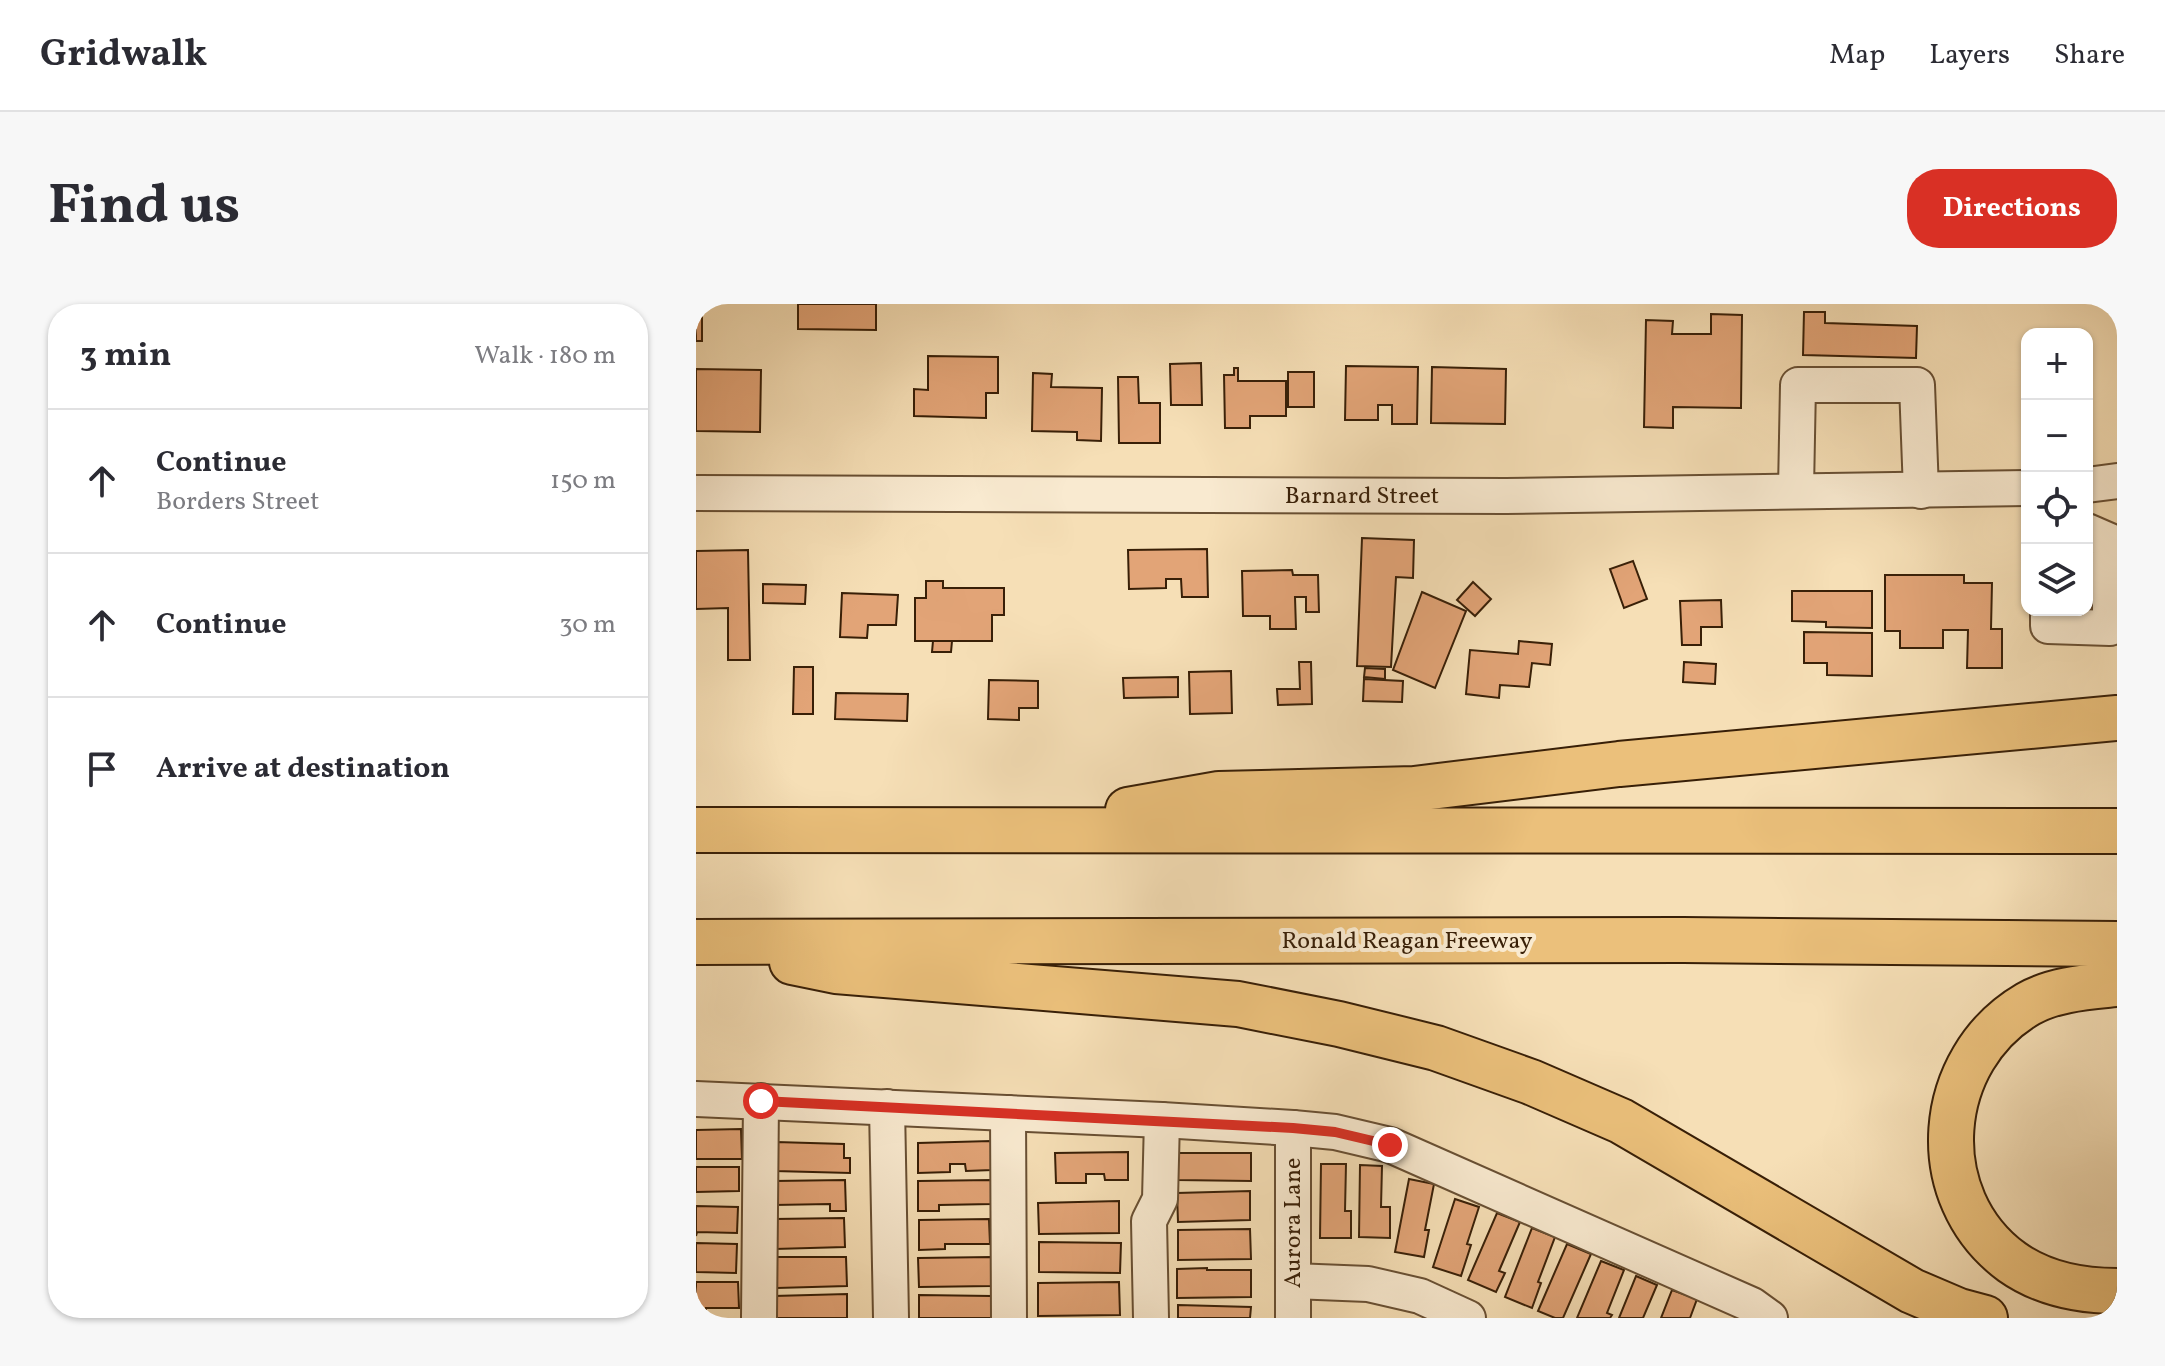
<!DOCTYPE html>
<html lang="en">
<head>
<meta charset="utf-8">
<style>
  :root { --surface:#fff; --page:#f7f7f7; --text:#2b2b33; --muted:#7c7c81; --line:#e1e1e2; --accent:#d93025 }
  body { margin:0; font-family:Vollkorn,serif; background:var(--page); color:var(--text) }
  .controls { position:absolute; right:24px; top:24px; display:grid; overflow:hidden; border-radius:16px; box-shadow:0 2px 6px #0004 }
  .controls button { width:72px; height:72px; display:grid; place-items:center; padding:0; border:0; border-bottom:2px solid var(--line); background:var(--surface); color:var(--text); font:40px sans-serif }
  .stop { position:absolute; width:24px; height:24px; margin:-18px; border:6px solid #d93025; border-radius:50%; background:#fff }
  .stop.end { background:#d93025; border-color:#fff; box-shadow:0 2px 8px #0008 }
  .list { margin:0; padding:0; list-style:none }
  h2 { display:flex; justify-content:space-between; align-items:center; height:104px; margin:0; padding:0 32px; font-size:34px }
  h2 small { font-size:26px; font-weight:400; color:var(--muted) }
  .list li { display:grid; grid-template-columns:52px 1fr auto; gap:24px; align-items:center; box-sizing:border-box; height:144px; padding:0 32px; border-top:2px solid var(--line) }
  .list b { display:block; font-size:30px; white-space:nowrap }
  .list p { margin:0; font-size:26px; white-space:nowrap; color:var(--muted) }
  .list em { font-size:26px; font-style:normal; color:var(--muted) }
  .icon { flex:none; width:44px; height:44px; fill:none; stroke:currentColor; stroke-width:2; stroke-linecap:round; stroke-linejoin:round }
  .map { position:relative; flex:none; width:1421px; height:1014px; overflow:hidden; border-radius:32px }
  header { display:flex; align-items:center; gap:48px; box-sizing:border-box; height:112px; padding:0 40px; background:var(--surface); border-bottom:2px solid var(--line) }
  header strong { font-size:38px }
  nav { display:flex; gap:44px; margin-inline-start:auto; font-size:28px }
  .intro { display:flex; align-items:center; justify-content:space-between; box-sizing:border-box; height:192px; padding:0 48px }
  h1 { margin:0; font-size:56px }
  .button { padding:20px 36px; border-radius:32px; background:var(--accent); color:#fff; font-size:28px; font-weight:700 }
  main { display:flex; gap:48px; padding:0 48px }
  aside { flex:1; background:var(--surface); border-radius:32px; box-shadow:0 2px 6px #0004 }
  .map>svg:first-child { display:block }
</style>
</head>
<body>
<header>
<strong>Gridwalk</strong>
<nav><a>Map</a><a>Layers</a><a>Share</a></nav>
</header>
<div class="intro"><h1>Find us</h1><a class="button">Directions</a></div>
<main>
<aside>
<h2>3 min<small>Walk · 180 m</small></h2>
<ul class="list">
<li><svg class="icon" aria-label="ahead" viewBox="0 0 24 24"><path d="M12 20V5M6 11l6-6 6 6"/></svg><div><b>Continue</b><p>Borders Street</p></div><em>150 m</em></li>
<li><svg class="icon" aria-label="ahead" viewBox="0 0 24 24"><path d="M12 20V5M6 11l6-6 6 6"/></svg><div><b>Continue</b></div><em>30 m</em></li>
<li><svg class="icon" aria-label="arrive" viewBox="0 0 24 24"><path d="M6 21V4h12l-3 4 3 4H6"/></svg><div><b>Arrive at destination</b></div></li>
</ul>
</aside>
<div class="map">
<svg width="1421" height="1014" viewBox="0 0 1421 1014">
  <rect width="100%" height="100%" fill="#f6dfb6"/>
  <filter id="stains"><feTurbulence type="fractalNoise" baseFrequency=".0025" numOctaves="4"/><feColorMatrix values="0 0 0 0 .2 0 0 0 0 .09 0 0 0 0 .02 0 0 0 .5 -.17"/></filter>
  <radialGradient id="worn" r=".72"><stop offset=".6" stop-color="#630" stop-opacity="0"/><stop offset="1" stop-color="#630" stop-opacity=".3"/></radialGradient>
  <g fill="#e2a477" stroke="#381f07" stroke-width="2">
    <rect x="0" y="0" width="6" height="37"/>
    <polygon points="102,0 180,0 180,26 102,25"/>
    <polygon points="1108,8 1129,8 1129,19 1221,22 1220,54 1107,51"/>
    <polygon points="1015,10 1046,11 1045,104 977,103 977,124 948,123 950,16 977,17 976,30 1015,30"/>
    <polygon points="232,52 302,53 302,89 290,89 290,114 218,112 218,85 232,86"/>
    <polygon points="505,59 506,101 475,101 474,60"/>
    <polygon points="650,62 722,63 721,120 696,120 696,101 682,101 682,116 649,116"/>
    <polygon points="736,63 810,65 809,120 735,119"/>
    <polygon points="538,64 542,64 542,77 590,77 590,112 554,112 554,124 529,124 528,71 538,71"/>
    <polygon points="0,65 65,66 64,128 0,127"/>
    <rect x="592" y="68" width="26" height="35"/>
    <polygon points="337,69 356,70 355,83 406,84 405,137 381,136 381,128 336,127"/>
    <polygon points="422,73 442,73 443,99 464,99 464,139 423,139"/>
    <polygon points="666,234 718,236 717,274 700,273 695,363 661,362"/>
    <polygon points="511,245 512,293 486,293 485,275 470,275 470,284 433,285 432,246"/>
    <polygon points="52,246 54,356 32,356 32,304 0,305 0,247"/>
    <polygon points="937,257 951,295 928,304 914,265"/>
    <polygon points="596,266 597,271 622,271 623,308 610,308 610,293 599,293 600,325 574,325 574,312 547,312 546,267"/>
    <polygon points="1189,271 1268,271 1268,279 1296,279 1295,325 1306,325 1306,364 1271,364 1272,326 1247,326 1247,344 1204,344 1204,327 1189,327"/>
    <polygon points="230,277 247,277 247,284 308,284 308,311 296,311 296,337 219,337 219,294 230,294"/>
    <polygon points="777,278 795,295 779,312 761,296"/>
    <polygon points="67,280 110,281 109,300 67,299"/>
    <polygon points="1096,287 1176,287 1176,324 1130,323 1130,318 1096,317"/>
    <polygon points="726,288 770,307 739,384 697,366"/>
    <polygon points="146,289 202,291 200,321 172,321 171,334 144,333"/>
    <polygon points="1025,296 1026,323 1005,323 1005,341 986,341 984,297"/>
    <polygon points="1108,328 1176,329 1176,372 1131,371 1131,359 1108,359"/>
    <polygon points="237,337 256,337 255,348 236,348"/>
    <polygon points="823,337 856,340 854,361 836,359 833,383 804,381 803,394 770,390 774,346 822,350"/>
    <polygon points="603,358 615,358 616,400 582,401 581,385 604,385"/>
    <polygon points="988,358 1020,360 1019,380 987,378"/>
    <polygon points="98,363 117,363 117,410 97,410"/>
    <polygon points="669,364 689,365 689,375 668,373"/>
    <polygon points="535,367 536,409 494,410 493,368"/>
    <polygon points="482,373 482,393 428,394 427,374"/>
    <polygon points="668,375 707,377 706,398 667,397"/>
    <polygon points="293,376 342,377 342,404 323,404 323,416 292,415"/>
    <polygon points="140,389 212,390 211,417 139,415"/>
    <polygon points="45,825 46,855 0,855 0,826"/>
    <polygon points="295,837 296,866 270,867 269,860 254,860 254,868 222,869 222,839"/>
    <polygon points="80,838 148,840 148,854 154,854 154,869 79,867"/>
    <polygon points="432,848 432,876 409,876 408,870 390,870 390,879 360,879 359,849"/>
    <polygon points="481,849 555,849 555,877 481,876"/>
    <polygon points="625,860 650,860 649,907 655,907 655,934 624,934"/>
    <polygon points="664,861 686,862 685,903 694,903 694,934 663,933"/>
    <polygon points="0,863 43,863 43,887 0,888"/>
    <polygon points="713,875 738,880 729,926 733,926 728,953 699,948"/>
    <polygon points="149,876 150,907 134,907 134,900 78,901 78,877"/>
    <polygon points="296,876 296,900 243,901 243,907 222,907 222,877"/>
    <polygon points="554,887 554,916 482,918 481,889"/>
    <polygon points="759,895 783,903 771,940 775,941 765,972 737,963"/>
    <polygon points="423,897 423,929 343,930 342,899"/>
    <polygon points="0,902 42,903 41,929 1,928 0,932"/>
    <polygon points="801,909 824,918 803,967 809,969 800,988 772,976"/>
    <polygon points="148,914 149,943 79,945 78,915"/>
    <polygon points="293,915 294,940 249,940 249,945 223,946 223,916"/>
    <polygon points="836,924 859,933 842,978 845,979 836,1004 809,993"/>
    <polygon points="554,925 555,955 482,956 482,926"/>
    <polygon points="343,938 425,939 424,969 343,968"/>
    <polygon points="0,939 41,940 40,969 0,968"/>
    <polygon points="871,940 895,950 867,1014 859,1014 842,1007"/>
    <polygon points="81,953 150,953 151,982 81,984"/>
    <polygon points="296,953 296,982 223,983 222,954"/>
    <polygon points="905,957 928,966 911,1009 916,1011 914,1014 881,1014"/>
    <polygon points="511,964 511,966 555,966 555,993 481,994 481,965"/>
    <polygon points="940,972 961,981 947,1014 923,1014"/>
    <polygon points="0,978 42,978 43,1004 10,1004 10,1008 0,1008"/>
    <polygon points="423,978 424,1011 342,1012 342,979"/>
    <polygon points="976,986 1001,995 994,1014 965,1014"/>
    <polygon points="151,990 151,1014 79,1014 78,992"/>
    <polygon points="223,991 295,992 295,1014 223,1014"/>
    <polygon points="482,1001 555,1003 554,1014 482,1014"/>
  </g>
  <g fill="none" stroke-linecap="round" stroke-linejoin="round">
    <g stroke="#684f33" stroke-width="38">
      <g id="minor">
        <polyline points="1391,181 1421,177"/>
        <polyline points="1100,185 1102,81 1221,81 1225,187"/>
        <polyline points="0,189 810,192 1331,184"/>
        <polyline points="1352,306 1352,322 1414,324 1414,237 1391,227"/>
        <polyline points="0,795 466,816 597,824 639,828 694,841 1056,1001 1074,1014"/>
        <polyline points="191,803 195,1014"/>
        <polyline points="312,809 313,1014"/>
        <polyline points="597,824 597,1014"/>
        <polyline points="597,977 672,980 724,992 772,1014"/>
        <polyline points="63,1014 65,797"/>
        <polyline points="455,1014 453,917 464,895 466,816"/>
      </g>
    </g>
    <g stroke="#381f07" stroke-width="48">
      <g id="highway">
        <polyline points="432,506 523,490 718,485 923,460 1421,414"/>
        <polyline points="0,526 1421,527"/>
        <polyline points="0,638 987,636 1421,640"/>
        <polyline points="96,658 140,667 542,700 643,720 740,744 835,778 925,817 1216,987 1263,1007 1289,1014"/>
        <path d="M1421 680C1392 683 1358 685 1332 700 1238 755 1227 893 1316 958 1347 980 1385 987 1421 987"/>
      </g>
    </g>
    <use href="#minor" stroke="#f9ead0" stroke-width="34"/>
    <use href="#highway" stroke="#ebc07b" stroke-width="44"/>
  </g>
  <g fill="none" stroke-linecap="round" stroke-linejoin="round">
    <polyline stroke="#d93025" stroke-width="10" points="65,797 597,824 639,828 694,841"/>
  </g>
  <g text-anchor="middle" stroke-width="8" stroke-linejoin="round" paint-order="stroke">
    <g font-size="24" fill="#381f07" stroke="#f9ead0">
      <text x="666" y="199">Barnard Street</text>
      <text x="711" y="644">Ronald Reagan Freeway</text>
      <text transform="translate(596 919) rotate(-90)" y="8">Aurora Lane</text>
    </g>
  </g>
  <rect width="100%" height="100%" filter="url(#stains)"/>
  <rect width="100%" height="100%" fill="url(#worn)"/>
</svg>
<div class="controls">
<button>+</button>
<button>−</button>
<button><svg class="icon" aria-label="locate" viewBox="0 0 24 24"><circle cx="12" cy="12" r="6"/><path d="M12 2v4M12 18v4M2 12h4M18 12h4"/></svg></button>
<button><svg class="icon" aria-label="layers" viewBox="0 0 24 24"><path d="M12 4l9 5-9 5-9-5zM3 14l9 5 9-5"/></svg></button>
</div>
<div class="stop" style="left:65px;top:797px"></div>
<div class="stop end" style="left:694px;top:841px"></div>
</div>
</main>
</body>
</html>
